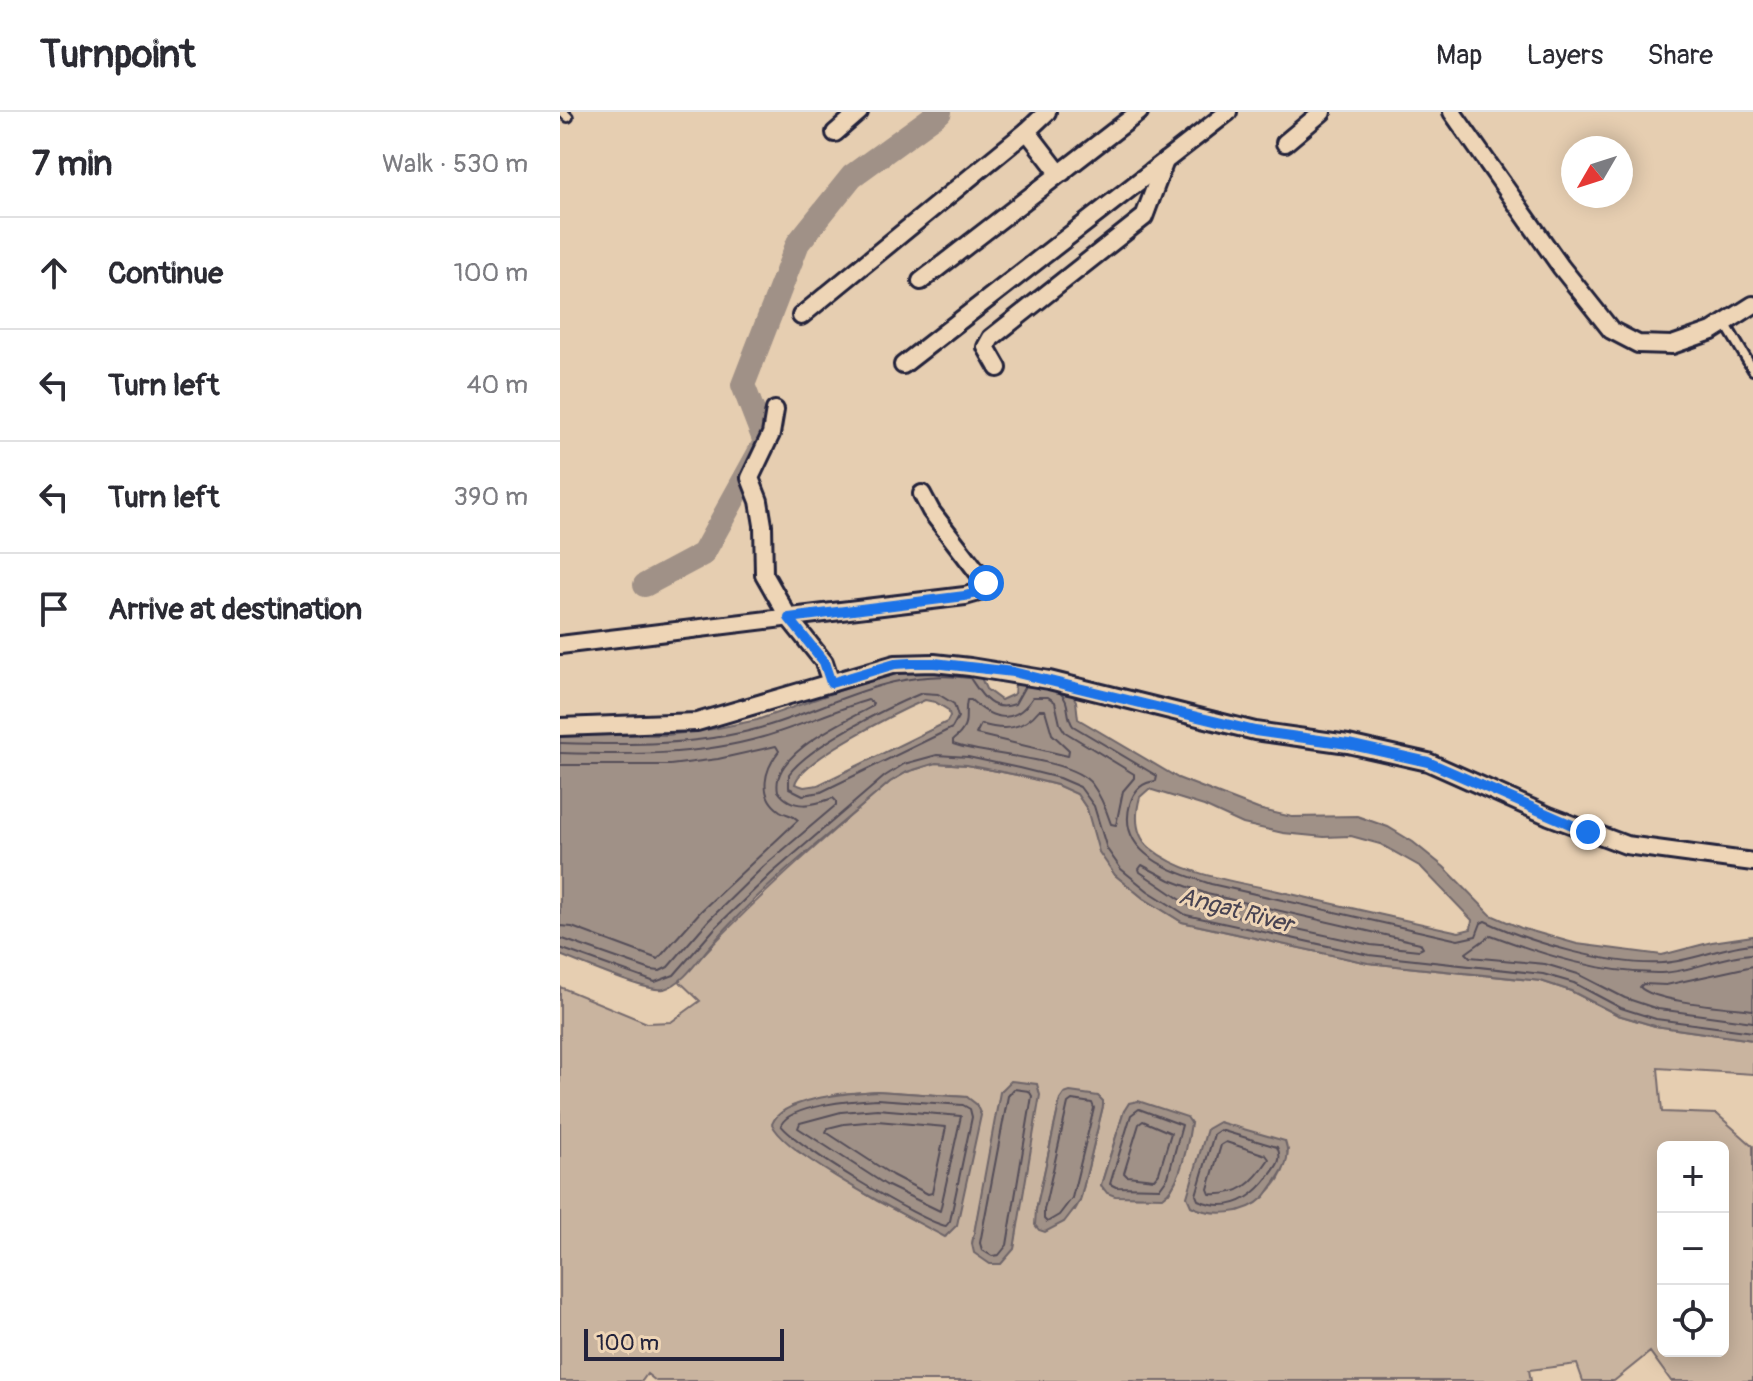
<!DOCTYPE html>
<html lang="en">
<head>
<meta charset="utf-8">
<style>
  :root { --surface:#fff; --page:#f2f2f3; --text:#2b2b33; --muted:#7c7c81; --line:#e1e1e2 }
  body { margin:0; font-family:Pangolin,sans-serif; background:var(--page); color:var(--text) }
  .controls { position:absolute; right:24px; bottom:24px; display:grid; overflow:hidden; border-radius:12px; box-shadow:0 4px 20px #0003 }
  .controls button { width:72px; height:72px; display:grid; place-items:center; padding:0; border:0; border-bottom:2px solid var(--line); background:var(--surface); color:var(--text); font:40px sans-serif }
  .compass { position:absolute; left:1001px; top:24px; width:72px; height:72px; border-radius:50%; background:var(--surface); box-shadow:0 4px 20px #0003; rotate:231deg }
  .scale { position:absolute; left:24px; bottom:20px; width:200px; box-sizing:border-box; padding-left:8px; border:4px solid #22223b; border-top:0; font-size:22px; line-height:28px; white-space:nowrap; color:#22223b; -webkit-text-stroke:6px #eed5b6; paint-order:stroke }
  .stop { position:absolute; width:24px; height:24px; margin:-18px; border:6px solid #1a73e8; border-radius:50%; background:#fff }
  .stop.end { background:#1a73e8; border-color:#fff; box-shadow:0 2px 8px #0008 }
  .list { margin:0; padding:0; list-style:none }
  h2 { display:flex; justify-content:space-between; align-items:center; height:104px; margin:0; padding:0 32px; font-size:34px }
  h2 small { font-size:26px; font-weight:400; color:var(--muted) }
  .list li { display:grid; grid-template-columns:52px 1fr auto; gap:24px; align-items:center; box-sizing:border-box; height:112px; padding:0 32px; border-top:2px solid var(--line) }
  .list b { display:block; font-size:30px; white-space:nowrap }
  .list em { font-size:26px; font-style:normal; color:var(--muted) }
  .icon { flex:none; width:44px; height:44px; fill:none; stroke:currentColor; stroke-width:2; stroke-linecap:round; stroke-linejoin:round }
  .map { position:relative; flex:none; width:1193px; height:1269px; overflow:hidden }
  header { display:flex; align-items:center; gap:48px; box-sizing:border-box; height:112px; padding:0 40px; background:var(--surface); border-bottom:2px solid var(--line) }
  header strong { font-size:38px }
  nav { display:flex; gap:44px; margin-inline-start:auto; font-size:28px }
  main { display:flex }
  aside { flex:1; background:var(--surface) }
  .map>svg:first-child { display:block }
</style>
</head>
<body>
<header>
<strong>Turnpoint</strong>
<nav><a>Map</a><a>Layers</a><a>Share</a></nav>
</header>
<main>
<aside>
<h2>7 min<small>Walk · 530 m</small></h2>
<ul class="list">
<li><svg class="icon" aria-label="ahead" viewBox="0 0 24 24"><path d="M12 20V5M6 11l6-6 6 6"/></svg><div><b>Continue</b></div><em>100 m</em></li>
<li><svg class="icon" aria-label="left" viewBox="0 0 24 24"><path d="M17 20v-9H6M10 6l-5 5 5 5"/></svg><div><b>Turn left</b></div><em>40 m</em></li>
<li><svg class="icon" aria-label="left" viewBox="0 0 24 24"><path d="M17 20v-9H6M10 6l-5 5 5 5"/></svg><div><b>Turn left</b></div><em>390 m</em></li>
<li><svg class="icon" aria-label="arrive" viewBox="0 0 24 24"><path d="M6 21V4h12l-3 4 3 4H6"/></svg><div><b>Arrive at destination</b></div></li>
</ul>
</aside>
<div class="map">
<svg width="1193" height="1269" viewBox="0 0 1193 1269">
  <rect width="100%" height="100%" fill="#e6ceb1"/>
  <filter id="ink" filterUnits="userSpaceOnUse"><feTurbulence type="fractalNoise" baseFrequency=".0125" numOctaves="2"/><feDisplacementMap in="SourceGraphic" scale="16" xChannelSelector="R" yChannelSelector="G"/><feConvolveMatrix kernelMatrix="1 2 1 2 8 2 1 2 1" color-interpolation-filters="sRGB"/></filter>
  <g filter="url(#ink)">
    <path fill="#c9b49f" stroke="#766b6d" stroke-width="2" fill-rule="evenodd" d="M376 651 407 653 457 663 497 673 517 682 527 697 555 763 583 786 622 810 808 851 981 869 1011 879 1058 903 1095 914 1193 928V962L1098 956 1102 1000 1157 1002 1193 1034V1269H1111L1090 1240 1054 1269H1023L1017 1252 969 1258 971 1269H96L87 1262 82 1269H0V875L87 911 111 910 140 889 119 869C184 796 256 733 330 670L347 660ZM479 977 454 1136 412 1132 428 1051ZM317 979 407 985 386 1124 317 1089 237 1039 232 994 278 982ZM500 988 543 994 520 1089 515 1098H476ZM564 999 631 1011 616 1068 609 1081C589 1085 561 1087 543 1077L541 1073ZM1103 1035H1163V1239H1103ZM728 1038C726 1081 678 1108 638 1097Z"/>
    <g fill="#a09187" stroke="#6e6569" stroke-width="2" fill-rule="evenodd">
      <path d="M359 556 418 559 426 577 441 588 454 582 456 565 510 578 516 589 518 607 618 666 698 697 732 705 797 704 828 715 853 730 884 755 931 803 961 816 1017 832 1102 843 1152 830 1193 824V928L1095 914 1058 903 1011 879 981 869 808 851 622 810 583 786 555 763 539 740 527 697 517 682 497 673 457 663 407 653 376 651 347 660 330 670C270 722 205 771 153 831 139 846 125 871 104 877 89 881 19 850 0 843V623H108L153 617 197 608 290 575ZM365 588 375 590 388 598 390 604 387 610 258 673 244 675 235 672C240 648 340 599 365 588ZM589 677 644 694 683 712 723 721 764 725 791 724 820 732 861 755 912 808 911 817 899 820C839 807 778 793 718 779 676 769 624 764 590 736 574 722 575 703 580 685Z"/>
      <polygon points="451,969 477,972 480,983 454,1137 441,1152 430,1152 414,1141 412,1132 440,980"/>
      <path d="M317 979 407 985 416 992 421 1003 397 1113 385 1125C352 1107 224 1043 212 1012 222 985 291 981 317 979Z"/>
      <polygon points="510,980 538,984 543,989 543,994 520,1089 504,1110 485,1120 479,1118 475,1113 476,1098 500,988 504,982"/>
      <path d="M578 989 627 1005 631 1011C628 1031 620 1074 603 1085L555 1084 547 1081 541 1073 564 999 569 991Z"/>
      <path d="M659 1010 725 1029C731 1046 725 1056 715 1070 711 1075 708 1081 704 1085 686 1103 652 1105 631 1094L627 1085 647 1017Z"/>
    </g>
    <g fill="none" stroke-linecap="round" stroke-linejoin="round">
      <g stroke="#544e59" stroke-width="2">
        <path d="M362 581 378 582 394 592 398 605 392 616 261 680 243 683 229 676V662C252 632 326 596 362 581Z"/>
        <path d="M500 581C511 590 505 603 513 614L597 664 596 669C582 670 574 678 570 692 556 742 614 760 651 772L898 828 916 824 921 811 925 809C972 831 1051 854 1103 851 1134 849 1162 834 1193 832"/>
        <path d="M473 585H488L495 590 500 612 505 620 574 662V666L563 679 556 713 551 712C546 697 541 684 532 672 510 645 425 644 393 632V628C412 613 403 606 407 588H411C434 609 455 613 473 585Z"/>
        <path d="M479 598H485L492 622 509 638 508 644 416 622 421 612C444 619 463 618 479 598Z"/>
        <path d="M0 631C66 633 136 634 200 616 273 595 331 555 410 566 422 584 431 601 455 592L465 574"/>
        <path d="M0 641C67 643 138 644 203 625 238 615 272 599 308 588L313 591 311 595C284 610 210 642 218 679 232 699 254 693 273 686L276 689V693L204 754 149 808 108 855 100 859 91 858 0 826"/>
        <path d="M0 653H110L158 647 216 634 219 639C205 657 197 683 220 699 227 703 233 703 238 708L141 799 98 847 12 815 0 814"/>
        <polygon points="582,753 610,768 647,782 860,831 863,836 859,838 811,833 630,794 580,760 579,757"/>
        <polyline points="0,836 95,870 114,863 156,815 211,762 325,664 344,652 377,643 408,645 459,656 499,666 520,675 534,694 547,737 561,757 588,779 626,803 809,843 983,862 1014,871 1061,896 1096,907 1193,920"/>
        <path d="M1193 842C1162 843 1133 860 1101 861 1044 862 984 843 931 823L906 841 910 845 985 852 1018 862 1065 886 1098 897 1193 910"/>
        <path d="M1193 854 1106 873 1083 872 1080 875C1094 890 1169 895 1193 898"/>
        <polygon points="454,977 469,979 472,984 447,1133 439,1143 432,1144 422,1138 420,1131 448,984"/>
        <path d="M317 987 403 993 410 997 412 1005 390 1109 386 1114C362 1110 234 1033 221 1013 229 993 297 988 317 987Z"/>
        <polygon points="512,988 532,991 534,996 512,1086 499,1103 487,1110 484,1107 484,1098 508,991"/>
        <polygon points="317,997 401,1004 380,1099 326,1073 238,1016 240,1011 281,1000"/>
        <polygon points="579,997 622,1013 608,1065 600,1076 556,1075 550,1072 571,1003"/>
        <polygon points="317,1009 386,1015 372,1081 368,1082 332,1063 266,1020 268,1016 284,1012"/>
        <polygon points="583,1009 611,1021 599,1061 594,1067 567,1064 564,1061 579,1012"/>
        <path d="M660 1018 717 1035C723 1047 717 1054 710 1063 692 1088 669 1101 638 1088L636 1083 654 1022Z"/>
        <path d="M666 1030 706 1043 709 1047C693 1071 680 1084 650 1082L648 1077 661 1033Z"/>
      </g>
      <polyline stroke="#a09187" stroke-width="24" points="85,473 143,442 205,330 183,273 238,131 292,64 380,0"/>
      <g stroke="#22223b" stroke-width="14">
        <g id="lane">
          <polyline points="3,0 8,5"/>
          <polyline points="1165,211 1193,258"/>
        </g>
      </g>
      <g stroke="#22223b" stroke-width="22">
        <g id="street">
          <polyline points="487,0 467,19 497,58 503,60"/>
          <polyline points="892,0 1001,155 1051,218 1078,232 1112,233 1152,219 1193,193"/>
          <polyline points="275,21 299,0"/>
          <polyline points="725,31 762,0"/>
          <polyline points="361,169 579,0"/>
          <polyline points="241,204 467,19"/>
          <polyline points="343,253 668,0"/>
          <polyline points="438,256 426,235 431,226 584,105 605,49"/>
          <polyline points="215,298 211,322 190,366 199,389 203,413 204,462 229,506 264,550 271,571"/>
          <polyline points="0,533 405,484 426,478 426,471 371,399 362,382"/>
          <polyline points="0,615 137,610 335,552 374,551 410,555 489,568 695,619 788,632 868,650 989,704 1066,733 1193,750"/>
        </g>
      </g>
      <use href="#lane" stroke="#eed5b6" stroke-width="8"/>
      <use href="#street" stroke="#eed5b6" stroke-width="16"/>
    </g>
  </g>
  <g fill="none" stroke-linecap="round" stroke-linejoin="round" filter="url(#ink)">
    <polyline stroke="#1a73e8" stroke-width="10" points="426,471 426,478 405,484 229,506 264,550 271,571 335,552 351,551 374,551 453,560 695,619 788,632 868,650 1028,720"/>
  </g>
  <g text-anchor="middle" stroke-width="6" stroke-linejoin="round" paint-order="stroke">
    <g font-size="24" font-style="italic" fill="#484352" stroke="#eed5b6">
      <text transform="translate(676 798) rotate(15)" y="8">Angat River</text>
    </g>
  </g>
</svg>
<div class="controls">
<button>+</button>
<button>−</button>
<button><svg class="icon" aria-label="locate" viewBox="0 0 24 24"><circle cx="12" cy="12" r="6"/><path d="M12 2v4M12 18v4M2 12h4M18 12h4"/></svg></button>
</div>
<svg class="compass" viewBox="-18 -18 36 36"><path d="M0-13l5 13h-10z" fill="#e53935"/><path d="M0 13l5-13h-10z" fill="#7c7c81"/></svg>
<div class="scale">100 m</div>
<div class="stop" style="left:426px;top:471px"></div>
<div class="stop end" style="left:1028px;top:720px"></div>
</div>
</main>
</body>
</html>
